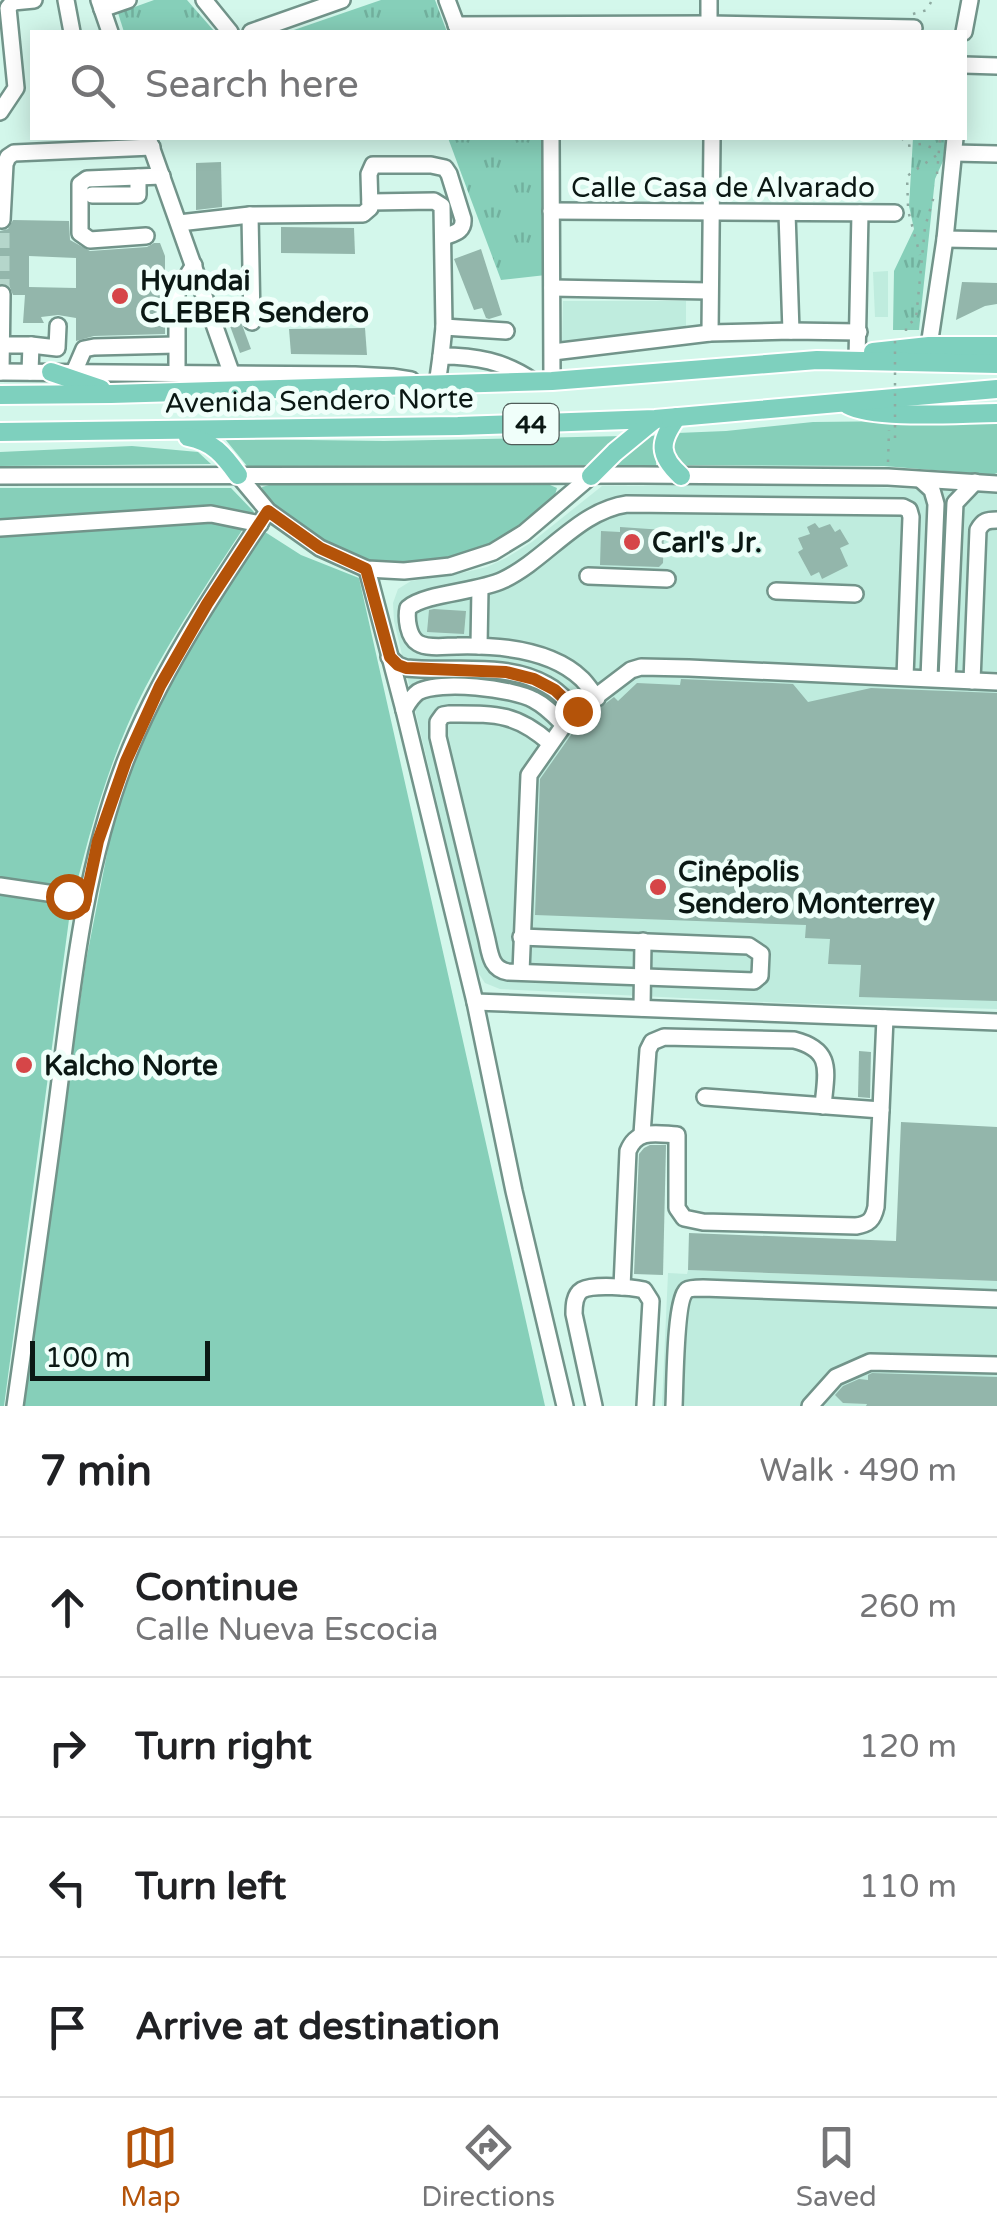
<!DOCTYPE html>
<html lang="en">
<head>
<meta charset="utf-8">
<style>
  :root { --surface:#fff; --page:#f2f2f2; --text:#202124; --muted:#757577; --line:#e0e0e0; --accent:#b45309 }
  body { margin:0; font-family:"Varela Round",sans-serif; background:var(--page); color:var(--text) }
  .scale { position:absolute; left:30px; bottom:25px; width:180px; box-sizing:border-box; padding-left:10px; border:5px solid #0b1814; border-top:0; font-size:28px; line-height:35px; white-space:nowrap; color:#0b1814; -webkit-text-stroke:8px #f0fffa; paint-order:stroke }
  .stop { position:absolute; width:30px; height:30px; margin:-22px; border:8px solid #b45309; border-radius:50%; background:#fff }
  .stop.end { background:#b45309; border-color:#fff; box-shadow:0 2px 10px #0008 }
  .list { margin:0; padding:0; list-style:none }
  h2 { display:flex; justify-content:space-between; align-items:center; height:130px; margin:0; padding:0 40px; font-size:42px }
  h2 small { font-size:32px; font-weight:400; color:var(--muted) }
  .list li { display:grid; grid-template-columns:65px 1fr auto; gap:30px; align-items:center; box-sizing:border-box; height:140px; padding:0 40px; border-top:2px solid var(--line) }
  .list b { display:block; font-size:38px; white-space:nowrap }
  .list p { margin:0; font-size:32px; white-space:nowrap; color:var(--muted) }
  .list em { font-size:32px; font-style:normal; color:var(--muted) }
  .icon { flex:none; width:55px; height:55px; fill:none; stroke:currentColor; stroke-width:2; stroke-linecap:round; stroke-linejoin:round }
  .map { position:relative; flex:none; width:997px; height:1406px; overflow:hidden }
  .search { position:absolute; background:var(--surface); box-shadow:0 5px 25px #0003; left:30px; right:30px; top:30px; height:110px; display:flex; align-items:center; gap:25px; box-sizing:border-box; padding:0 35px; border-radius:0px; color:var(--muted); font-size:38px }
  .sheet { height:690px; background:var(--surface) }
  nav { display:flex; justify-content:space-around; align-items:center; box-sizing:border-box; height:140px; border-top:2px solid var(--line); background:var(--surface); font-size:28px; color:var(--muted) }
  nav a { display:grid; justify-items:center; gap:5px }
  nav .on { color:var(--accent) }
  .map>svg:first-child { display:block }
</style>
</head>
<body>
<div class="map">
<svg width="997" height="1406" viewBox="0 0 997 1406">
  <defs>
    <pattern id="park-tufts" width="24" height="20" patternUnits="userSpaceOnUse" patternTransform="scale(2.5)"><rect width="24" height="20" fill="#86cfb9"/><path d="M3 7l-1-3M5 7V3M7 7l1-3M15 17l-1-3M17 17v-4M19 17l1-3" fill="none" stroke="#72b19e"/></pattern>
  </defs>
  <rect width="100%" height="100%" fill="#d3f7eb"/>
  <g fill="#bfecde">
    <polygon points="888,271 888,317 875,317 873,272"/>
    <polygon points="563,301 686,301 686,333 562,343"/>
    <polygon points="808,484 997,493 997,1009 787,1003 500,989 485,983 477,971 394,621 393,603 398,589 411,581 466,572 487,567 506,558 532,542 602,486"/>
    <polygon points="688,1270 997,1281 997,1406 662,1406 668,1273 687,1274"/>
  </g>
  <g fill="#86cfb9">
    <polygon points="997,420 997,473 992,475 884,466 677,465 670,442 677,433 726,431 813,422"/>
    <polygon points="657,435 656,468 607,466 646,437"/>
    <polygon points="624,436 591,465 247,466 225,439 384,441"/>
    <polygon points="132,446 198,452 211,464 0,466 0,452"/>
    <path d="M269 485H550L557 488 555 495C540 509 525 524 508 535 454 566 377 578 323 543 301 529 282 510 263 494L262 487Z"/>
    <path d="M0 488H231L254 512C216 570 177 627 145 688 109 758 88 836 70 912L4 1406H0Z"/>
    <polygon points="265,532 301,555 359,578 545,1406 21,1406 86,961 114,818 137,752 177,672 221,594"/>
  </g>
  <g fill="url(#park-tufts)">
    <polygon points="154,0 187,0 215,32 124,32 118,13"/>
    <polygon points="381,0 435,0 447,32 288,32"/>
    <polygon points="448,138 542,138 546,275 501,280"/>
    <polygon points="913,138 946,138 943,161 935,179 919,330 893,330 894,271 914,229 909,206"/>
  </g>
  <g fill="#93b6ab" fill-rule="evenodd">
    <polygon points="221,162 222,207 196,210 196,163"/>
    <path d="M13 220 69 221 70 240 90 251 147 247 154 243H160L165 256V334L94 336 76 341V318L58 315 41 317 44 323H23L25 295H13L9 285 0 283V231L8 229ZM29 256 76 258V288L29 287Z"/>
    <polygon points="281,227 354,228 355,254 281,253"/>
    <polygon points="481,249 502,315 489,319 486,318 482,308 474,310 454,259"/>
    <polygon points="962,282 997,283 997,304 985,306 956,320"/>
    <polygon points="234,303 251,349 240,353 223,307"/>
    <polygon points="365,328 367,355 291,354 289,329"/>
    <polygon points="815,523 819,528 830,524 835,532 840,529 849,544 840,548 848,566 822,579 819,572 811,576 798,552 803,549 798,538 810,534 807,527"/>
    <polygon points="620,527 664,530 663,563 659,567 600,565 601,531 620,532"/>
    <polygon points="434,609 466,611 464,634 427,632 429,610"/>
    <polygon points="681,679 793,684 808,702 871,688 997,693 997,1001 859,997 861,965 828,964 830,939 805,938 806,925 535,915 540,779 573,732 585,719 614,697 618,701 637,683 680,685"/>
    <polygon points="859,1051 871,1052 870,1098 858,1097"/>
    <polygon points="901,1122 997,1127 997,1281 688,1270 689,1233 896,1241"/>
    <polygon points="650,1145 666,1145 663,1275 634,1274 639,1154 644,1148"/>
    <polygon points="872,1373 997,1377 997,1406 866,1406 867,1404 843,1403 835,1395 843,1386 859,1379 868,1380 868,1375"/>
  </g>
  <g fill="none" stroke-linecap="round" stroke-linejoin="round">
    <polyline stroke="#b5d6cb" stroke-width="15" stroke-dasharray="15 8" stroke-linecap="butt" points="2,294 2,220"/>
    <g stroke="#72948a" stroke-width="20">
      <g id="minor">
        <polyline points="66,0 72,32"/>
        <polyline points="99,0 110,32"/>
        <polyline points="204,0 230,32"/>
        <polyline points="447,0 459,32"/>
        <polyline points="709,0 709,32"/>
        <polyline points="102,9 128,0"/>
        <polyline points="456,25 709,24 914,28"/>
        <polyline points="251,32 342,0"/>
        <polyline points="964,32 970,0"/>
        <polyline points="964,65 997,66"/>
        <polyline points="0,112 16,88 8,8 13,2 34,0"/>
        <polyline points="148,138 231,372"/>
        <polyline points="551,138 552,381"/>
        <polyline points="954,153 997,154"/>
        <polyline points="92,195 138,195 138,177"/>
        <polyline points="370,202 434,201 442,206 444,327 441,356"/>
        <polyline points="551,211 895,213"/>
        <polyline points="787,213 791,331"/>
        <polyline points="250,215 252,322"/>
        <polyline points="2,220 5,164 8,157 14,153 152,147"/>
        <path d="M179 223 250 215 363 214 370 208 369 174 373 165H431L445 168 449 174 463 219C464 232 454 233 444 237"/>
        <polyline points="146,236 90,240 80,233 80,184 87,179 162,176"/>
        <polyline points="945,239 997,240"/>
        <polyline points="552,288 709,291"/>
        <polyline points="444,327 506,331"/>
        <polyline points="710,333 712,138"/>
        <polyline points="1,345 31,345 30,372"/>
        <polyline points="31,345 57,348 58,326"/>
        <polyline points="929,346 945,239 955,138"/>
        <polyline points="553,352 710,333 791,331 859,332"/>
        <polyline points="857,360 860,213"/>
        <polyline points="0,372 355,375 392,377 411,380"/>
        <polyline points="1,372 2,294"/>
        <polyline points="74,372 84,349 94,347 176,345"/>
        <polyline points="177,372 177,292 194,265"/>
        <path d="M437 385 441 356C476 356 504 361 533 381"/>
        <polyline points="238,475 268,511 320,548 367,569 404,571 450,566 493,552 524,533 591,476"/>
        <polyline points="0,476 641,475 888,477 997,484"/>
        <polyline points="921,480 932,490 936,504 929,678"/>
        <polyline points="0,528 211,514 260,524"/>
        <polyline points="367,569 404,710 475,1002 514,1191 565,1406"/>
        <polyline points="588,576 667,579"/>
        <polyline points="776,591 855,594"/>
        <polyline points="479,646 480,588"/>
        <path d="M389 657 398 665 406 668C451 673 506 661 547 685 559 691 568 702 577 711"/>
        <polyline points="947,679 955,503 975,482"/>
        <path d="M972 681 978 530C983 521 987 520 997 520"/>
        <path d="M597 698C592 692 588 685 582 679 551 649 498 645 457 646 446 646 428 649 418 643 408 637 406 618 408 608 425 593 478 592 503 580 547 559 578 511 627 504L903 507 909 510 911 517 905 677"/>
        <path d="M404 710C408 703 411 697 418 692 440 680 512 688 534 700 546 706 554 715 564 725"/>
        <polyline points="0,886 68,896 84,907"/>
        <path d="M521 937 749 946 761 954 760 976 754 981 508 972C491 969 490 954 487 940L438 737V722L443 715 449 714C494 714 515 712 550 743"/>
        <polyline points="521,972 529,775 564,725 577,711 631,670 641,667 689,668 997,682"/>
        <polyline points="475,1002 997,1022"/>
        <polyline points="642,1008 643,941"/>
        <polyline points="881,1110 885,1018"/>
        <path d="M642 1134 648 1050 652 1042 664 1037 794 1040C834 1050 826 1072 823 1106"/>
        <path d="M622 1287 628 1151C637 1128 657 1134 677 1135V1208L684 1218 703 1222 856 1226C869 1224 873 1220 876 1207L881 1110 705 1097"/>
        <path d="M15 1406C29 1306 44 1205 57 1104 72 988 83 872 125 762 160 672 215 591 268 511"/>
        <path d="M594 1406 574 1314C574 1306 574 1295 582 1290 593 1284 631 1287 644 1290L651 1301 645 1406"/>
        <path d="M674 1406C675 1388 675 1299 687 1290 690 1288 699 1288 703 1288L997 1299"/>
        <polyline points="810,1406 836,1377 870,1362 997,1365"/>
      </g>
    </g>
    <g stroke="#fff" stroke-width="22">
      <g id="major">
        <polyline points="873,352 929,346 997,346"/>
        <polyline points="51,372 101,389"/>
        <polyline points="0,395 111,394 552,381 817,360 997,364"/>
        <path d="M848 405C876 420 962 413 997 413"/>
        <path d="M677 417C659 442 658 455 681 476"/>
        <polyline points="0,432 458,426 655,419 997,389"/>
        <path d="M188 437C213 442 223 454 238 475"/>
        <polyline points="591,476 615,452 654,420"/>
      </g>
    </g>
    <g stroke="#8eaaa1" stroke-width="2.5" stroke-dasharray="2.5 8" stroke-linecap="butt">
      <polyline points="913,14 927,10 932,0"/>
      <polyline points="902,138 907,146 921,144 936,149"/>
      <polyline points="937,174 940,138"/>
      <polyline points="908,206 907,176 937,155"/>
      <polyline points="909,214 920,255"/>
      <polyline points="906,331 906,326 916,319 925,227 934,196"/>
      <polyline points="888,462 889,430"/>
    </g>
    <use href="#minor" stroke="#fff" stroke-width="15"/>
    <use href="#major" stroke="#7ed0be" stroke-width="18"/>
    <polyline stroke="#8eaaa1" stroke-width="2.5" stroke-dasharray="2.5 8" stroke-linecap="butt" points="895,341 895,446"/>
  </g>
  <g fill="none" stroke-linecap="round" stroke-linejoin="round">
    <polyline stroke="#b45309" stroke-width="12" points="68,896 84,907 98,841 126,761 160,686 207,604 268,511 320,548 366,569 390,657 398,665 406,668 506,672 534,679 555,690 577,711"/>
  </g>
  <g fill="#d64648" stroke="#f0fffa" stroke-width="4">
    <circle cx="120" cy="296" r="10"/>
    <circle cx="632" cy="542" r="10"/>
    <circle cx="658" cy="887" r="10"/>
    <circle cx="24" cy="1065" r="10"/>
  </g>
  <g text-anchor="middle" stroke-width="10" stroke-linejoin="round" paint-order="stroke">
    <rect fill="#f0fffa" stroke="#505d59" stroke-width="2.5" x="503.5" y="404" width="55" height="40" rx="8"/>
    <g font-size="25" font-weight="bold" fill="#0b1814">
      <text x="531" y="433">44</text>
    </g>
    <g font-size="28" fill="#0b1814" stroke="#f0fffa">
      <text x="723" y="197">Calle Casa de Alvarado</text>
      <text transform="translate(319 400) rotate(-1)" y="10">Avenida Sendero Norte</text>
    </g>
    <g font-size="28" font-weight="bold" fill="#0b1814" stroke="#f0fffa" text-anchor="start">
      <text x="140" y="290">Hyundai<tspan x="140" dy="32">CLEBER Sendero</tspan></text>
      <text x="652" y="552">Carl's Jr.</text>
      <text x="678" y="881">Cinépolis<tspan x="678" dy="32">Sendero Monterrey</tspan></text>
      <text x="44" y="1075">Kalcho Norte</text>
    </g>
  </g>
</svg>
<div class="scale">100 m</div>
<div class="stop" style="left:68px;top:896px"></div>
<div class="stop end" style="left:577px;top:711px"></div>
<div class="search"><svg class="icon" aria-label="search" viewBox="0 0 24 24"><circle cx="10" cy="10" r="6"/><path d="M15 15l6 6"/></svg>Search here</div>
</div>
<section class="sheet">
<h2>7 min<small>Walk · 490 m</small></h2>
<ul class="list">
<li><svg class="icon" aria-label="ahead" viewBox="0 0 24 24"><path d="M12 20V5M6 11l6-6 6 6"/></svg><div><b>Continue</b><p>Calle Nueva Escocia</p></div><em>260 m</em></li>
<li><svg class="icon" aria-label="right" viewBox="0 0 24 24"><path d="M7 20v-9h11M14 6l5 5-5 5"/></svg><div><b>Turn right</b></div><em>120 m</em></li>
<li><svg class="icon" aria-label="left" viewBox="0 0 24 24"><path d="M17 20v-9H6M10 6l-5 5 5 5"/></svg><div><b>Turn left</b></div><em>110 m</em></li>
<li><svg class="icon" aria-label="arrive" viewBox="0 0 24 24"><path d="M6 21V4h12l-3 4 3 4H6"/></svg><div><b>Arrive at destination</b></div></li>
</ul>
</section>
<nav>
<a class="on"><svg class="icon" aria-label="map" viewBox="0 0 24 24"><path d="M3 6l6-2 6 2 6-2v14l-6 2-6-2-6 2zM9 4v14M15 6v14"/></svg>Map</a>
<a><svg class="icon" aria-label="directions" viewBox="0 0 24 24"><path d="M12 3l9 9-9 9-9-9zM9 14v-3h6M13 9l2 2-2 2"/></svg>Directions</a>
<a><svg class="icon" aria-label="saved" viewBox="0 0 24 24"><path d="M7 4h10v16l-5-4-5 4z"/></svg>Saved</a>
</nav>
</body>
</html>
